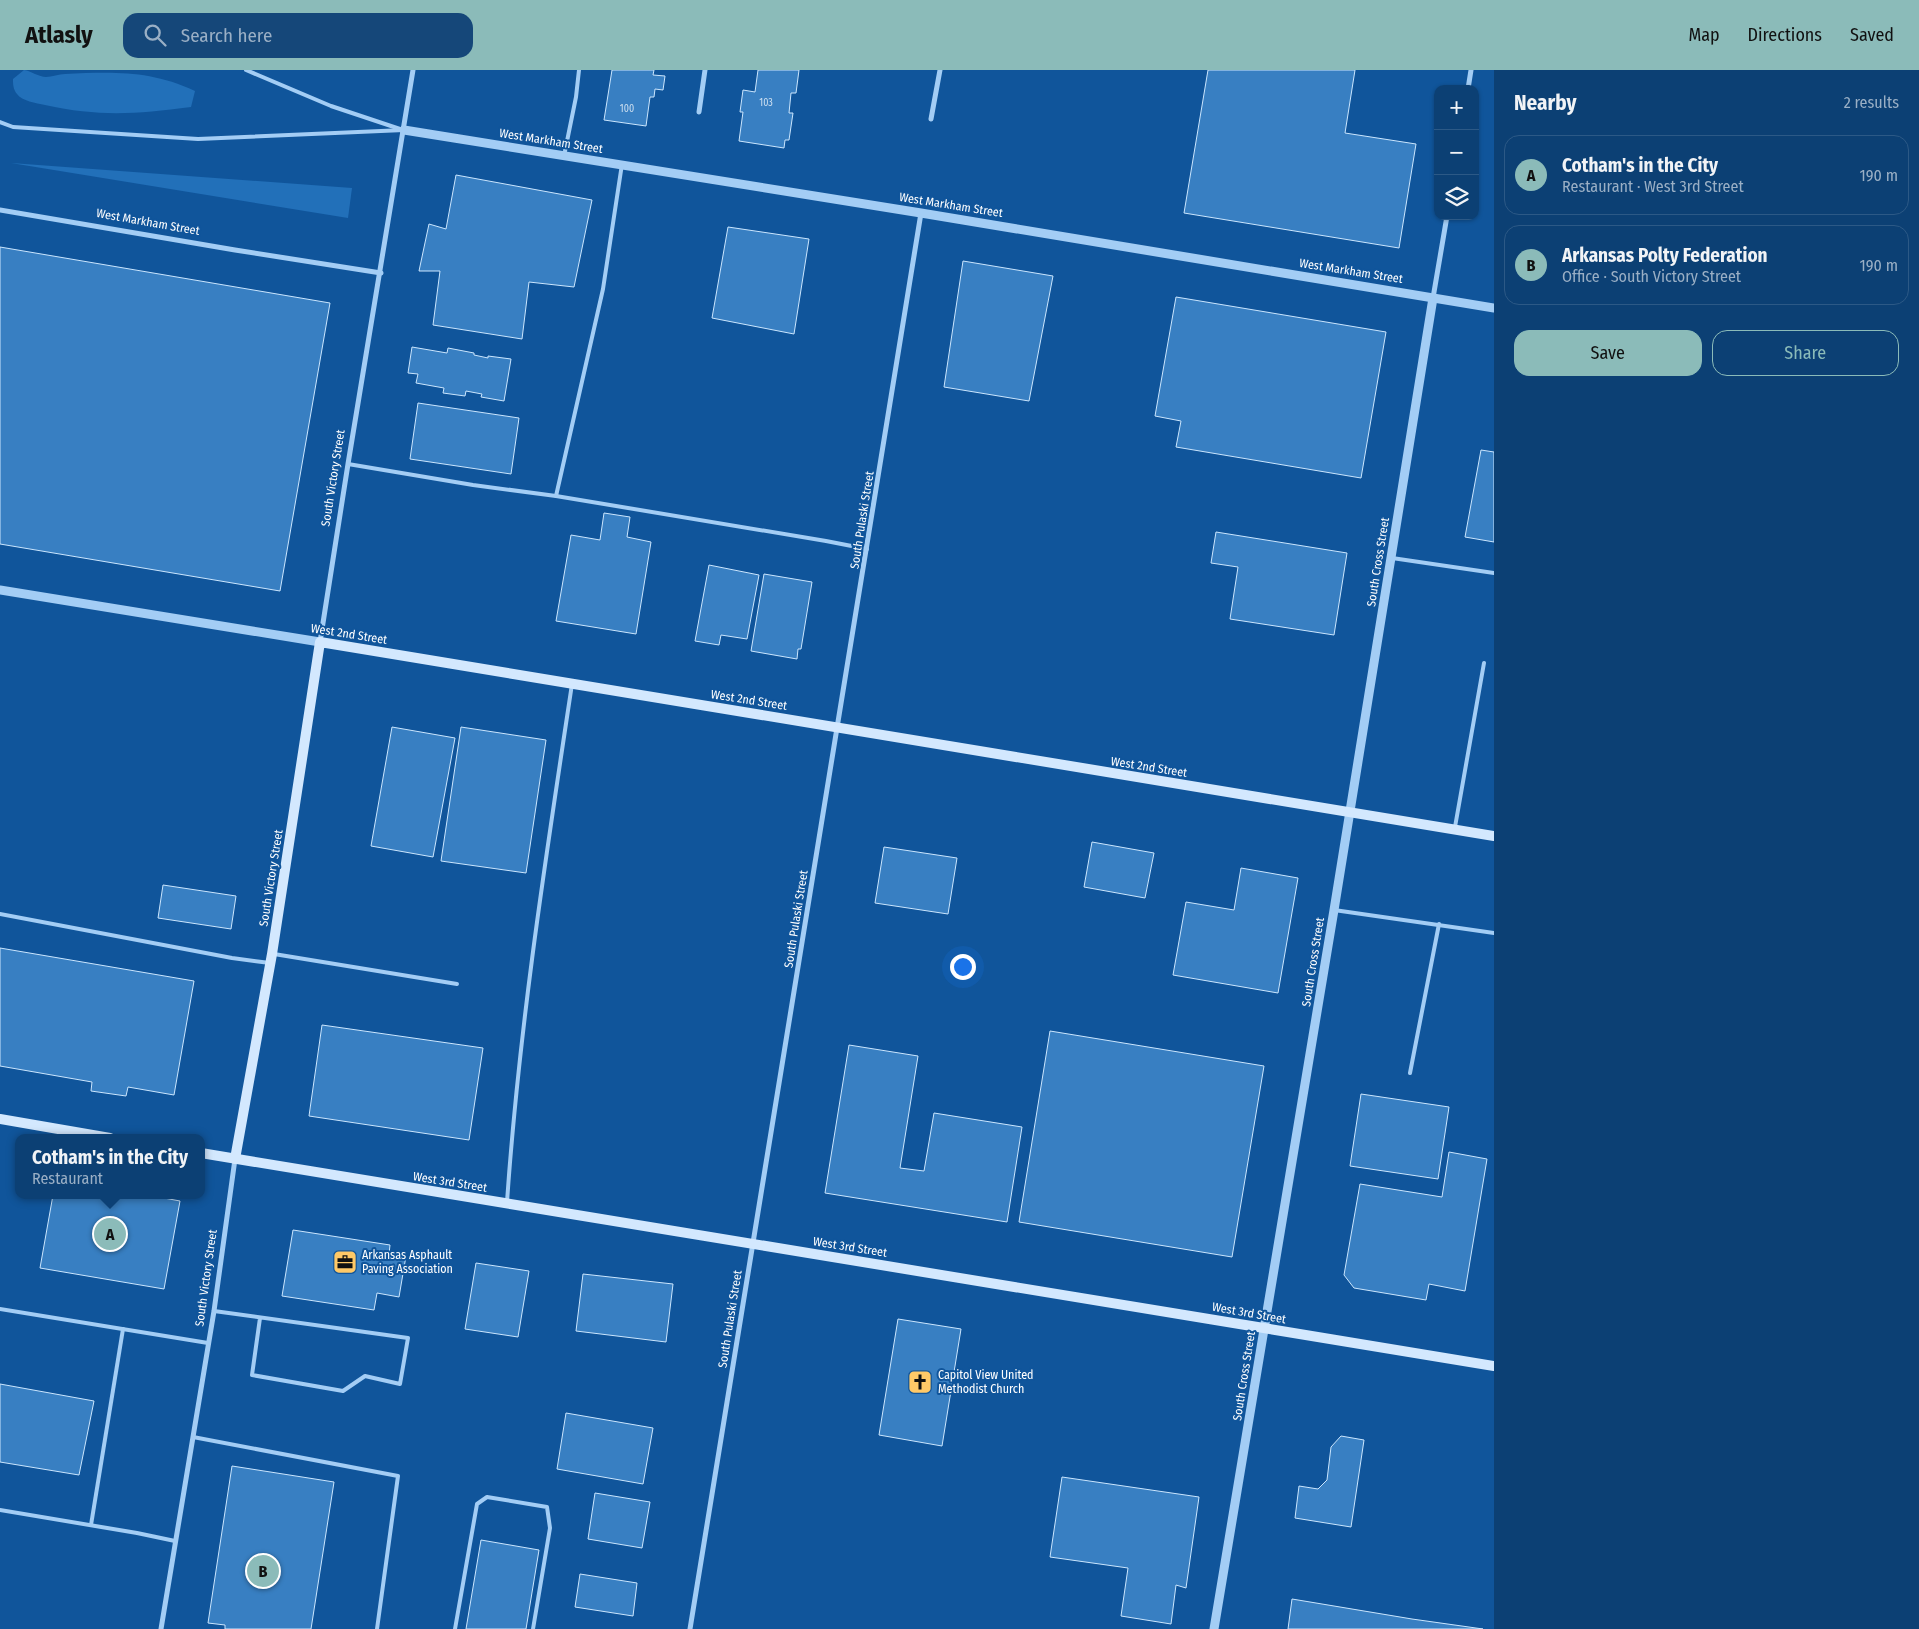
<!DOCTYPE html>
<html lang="en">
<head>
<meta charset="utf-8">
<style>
  :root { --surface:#0c4074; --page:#154779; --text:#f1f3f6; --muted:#9aafc5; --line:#2c5986; --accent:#8bbbb9 }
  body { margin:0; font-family:"Fira Sans Condensed",sans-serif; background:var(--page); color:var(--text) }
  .controls { position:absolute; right:15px; top:15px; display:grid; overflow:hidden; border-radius:10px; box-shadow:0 1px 4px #0004 }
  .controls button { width:45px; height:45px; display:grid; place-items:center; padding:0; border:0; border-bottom:1px solid var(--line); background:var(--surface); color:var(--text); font:25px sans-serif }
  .you { position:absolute; left:962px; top:896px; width:18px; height:18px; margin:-12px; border:4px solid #fff; border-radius:50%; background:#1a73e8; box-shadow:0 0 0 8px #1a73e833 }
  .badge { display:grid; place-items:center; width:32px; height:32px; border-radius:50%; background:var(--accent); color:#111; font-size:16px; font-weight:700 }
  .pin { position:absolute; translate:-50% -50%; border:2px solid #fff; box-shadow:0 1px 5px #0006 }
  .popup { position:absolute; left:15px; top:1064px; width:190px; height:65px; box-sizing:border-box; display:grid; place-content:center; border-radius:10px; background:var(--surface); filter:drop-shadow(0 1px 4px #0005); font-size:16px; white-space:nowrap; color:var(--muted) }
  .popup b { font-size:19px; color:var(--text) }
  .popup::after { content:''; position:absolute; left:50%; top:100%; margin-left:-10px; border:10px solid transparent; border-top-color:var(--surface) }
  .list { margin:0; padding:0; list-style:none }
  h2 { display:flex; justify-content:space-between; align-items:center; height:65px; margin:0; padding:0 20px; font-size:21px }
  h2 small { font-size:16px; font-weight:400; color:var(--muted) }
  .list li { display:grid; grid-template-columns:32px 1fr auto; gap:15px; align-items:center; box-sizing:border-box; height:80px; margin:0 10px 10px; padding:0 10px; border:1px solid var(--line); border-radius:15px }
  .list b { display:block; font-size:19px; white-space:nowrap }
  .list p { margin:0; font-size:16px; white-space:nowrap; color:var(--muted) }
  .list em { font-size:16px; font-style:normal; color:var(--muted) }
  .actions { display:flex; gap:10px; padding:15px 20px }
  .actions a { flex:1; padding:11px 0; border:1px solid var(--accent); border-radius:15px; text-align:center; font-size:18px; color:var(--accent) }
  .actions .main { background:var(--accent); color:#111 }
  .icon { flex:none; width:28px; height:28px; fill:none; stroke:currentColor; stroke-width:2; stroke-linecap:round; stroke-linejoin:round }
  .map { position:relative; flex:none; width:1494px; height:1559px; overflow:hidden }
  header { display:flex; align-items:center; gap:30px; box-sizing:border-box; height:70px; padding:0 25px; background:var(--accent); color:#111 }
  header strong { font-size:24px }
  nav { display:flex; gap:28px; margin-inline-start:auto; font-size:18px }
  .search { width:350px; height:45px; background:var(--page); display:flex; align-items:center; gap:12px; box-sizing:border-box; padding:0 18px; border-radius:15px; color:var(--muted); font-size:19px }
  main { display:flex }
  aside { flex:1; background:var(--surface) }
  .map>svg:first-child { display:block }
</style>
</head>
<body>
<header>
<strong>Atlasly</strong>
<div class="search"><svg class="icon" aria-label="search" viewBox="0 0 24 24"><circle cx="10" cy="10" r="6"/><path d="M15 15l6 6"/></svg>Search here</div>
<nav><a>Map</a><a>Directions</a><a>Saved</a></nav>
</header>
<main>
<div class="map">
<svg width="1494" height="1559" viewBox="0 0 1494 1559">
  <rect width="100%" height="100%" fill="#10559b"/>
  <g fill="#2270b9">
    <path d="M24 0C31 1 39 7 46 7 52 7 59 4 65 4 113 2 150 0 195 21L191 37C136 44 100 47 45 35 36 33 22 31 17 24 13 19 13 14 13 9Z"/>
    <polygon points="11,93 352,118 348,148"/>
  </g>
  <g fill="#387fc2" stroke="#cbe6fe">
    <polygon points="612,0 654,0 653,5 665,6 663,20 655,19 654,27 650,27 646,56 604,50"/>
    <polygon points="758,0 799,0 796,23 791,23 789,43 793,43 789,70 785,70 784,78 739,71 743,42 740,42 743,20 755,22"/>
    <polygon points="1208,0 1355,0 1345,63 1416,74 1399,178 1184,143"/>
    <polygon points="456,105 592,130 574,217 529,212 522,269 433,255 440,201 419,201 429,154 446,159"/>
    <polygon points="728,157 809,169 794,264 712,248"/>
    <polygon points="0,177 330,233 280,521 0,474"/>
    <polygon points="963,191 1053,206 1029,331 944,317"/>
    <polygon points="1176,227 1386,262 1361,408 1176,377 1181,351 1155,346"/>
    <polygon points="412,277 447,283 448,278 474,283 474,285 488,288 488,286 511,289 504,331 481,327 482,324 466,321 465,326 443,323 444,318 416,313 418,304 408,303"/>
    <polygon points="418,333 519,348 511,404 410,389"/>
    <polygon points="1481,380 1494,382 1494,472 1465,467"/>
    <polygon points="604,443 630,447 627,467 651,472 636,564 556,551 571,465 600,470"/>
    <polygon points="1216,462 1347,483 1334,565 1230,549 1238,497 1211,493"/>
    <polygon points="709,495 759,505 747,569 721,565 719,575 695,571"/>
    <polygon points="764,504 812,512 801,579 798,579 797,589 751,581"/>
    <polygon points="392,657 455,668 433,787 371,776"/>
    <polygon points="461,657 546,670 526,803 441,791"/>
    <polygon points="1092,772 1154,783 1145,828 1084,817"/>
    <polygon points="884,777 957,788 948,844 875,833"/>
    <polygon points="1241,798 1298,808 1278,923 1173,905 1186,832 1234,840"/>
    <polygon points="163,815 236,826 231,859 158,848"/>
    <polygon points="0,878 194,911 174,1025 128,1017 126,1026 91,1021 92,1012 0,996"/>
    <polygon points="322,955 483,978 469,1070 309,1046"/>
    <polygon points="1050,961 1264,996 1232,1187 1019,1152"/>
    <polygon points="849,975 918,986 900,1098 924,1101 934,1043 1022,1057 1007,1152 825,1123"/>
    <polygon points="1361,1024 1449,1037 1438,1109 1350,1096"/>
    <polygon points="1449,1082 1487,1089 1465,1221 1429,1214 1426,1230 1354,1218 1344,1205 1360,1114 1442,1127"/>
    <polygon points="53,1125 148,1125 180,1131 164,1219 40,1198"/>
    <polygon points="293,1160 390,1175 389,1184 406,1186 399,1227 377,1223 374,1240 282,1226"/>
    <polygon points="476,1193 529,1201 518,1267 465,1259"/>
    <polygon points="583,1204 673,1214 666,1272 576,1261"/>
    <polygon points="898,1249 961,1259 942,1376 879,1365"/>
    <polygon points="0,1314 94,1331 79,1405 0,1392"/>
    <polygon points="566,1343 653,1358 643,1414 557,1399"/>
    <polygon points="1341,1366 1364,1370 1351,1457 1295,1448 1299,1416 1318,1419 1327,1410 1331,1377"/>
    <polygon points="232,1396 334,1412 311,1559 225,1559 225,1555 208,1553"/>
    <polygon points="1062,1407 1199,1427 1186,1518 1176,1515 1171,1554 1121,1546 1128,1498 1050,1487"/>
    <polygon points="595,1423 650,1432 642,1478 588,1469"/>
    <polygon points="481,1470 539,1480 526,1559 466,1559"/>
    <polygon points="580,1504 637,1513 633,1546 575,1537"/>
    <polygon points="1292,1529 1412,1549 1483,1559 1288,1559"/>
  </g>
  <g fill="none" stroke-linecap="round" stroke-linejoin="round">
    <g stroke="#a3cdf5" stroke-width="4">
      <polyline points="246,0 331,36 400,59"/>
      <polyline points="0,52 13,57 198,69 404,60"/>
      <polyline points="564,86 576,27 579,0"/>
      <polyline points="348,394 473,415 556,426 826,471 867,479"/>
      <polyline points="556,426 603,219 622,94"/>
      <polyline points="1392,488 1494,503"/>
      <polyline points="1455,757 1484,593"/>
      <polyline points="1334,840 1494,863"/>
      <polyline points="0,844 232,888 270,893"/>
      <polyline points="274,884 457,914"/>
      <polyline points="1410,1003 1439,854"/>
      <path d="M507 1132C519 958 546 786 572 614"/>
      <polyline points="0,1239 208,1273"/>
      <polyline points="214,1241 408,1268 400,1314 365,1306 343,1321 252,1305 260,1248"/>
      <polyline points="193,1367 398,1406 377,1559"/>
      <polyline points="0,1440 137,1463 175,1471"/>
      <polyline points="91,1455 123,1259"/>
      <polyline points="455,1559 477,1434 487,1427 547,1437 550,1458 533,1559"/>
    </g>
    <g stroke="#a3cdf5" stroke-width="5">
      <polyline points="1468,19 1471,0"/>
      <polyline points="699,42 705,0"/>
      <polyline points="931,49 940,0"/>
      <polyline points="0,140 235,180 381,203"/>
      <polyline points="1433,228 1447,146"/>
      <polyline points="320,572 348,394 413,0"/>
      <polyline points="161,1559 214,1241 235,1089"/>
      <polyline points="690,1559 921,143"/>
    </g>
    <g stroke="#a3cdf5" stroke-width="9">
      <polyline points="404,60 921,143 1494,238"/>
      <polyline points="0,520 320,572"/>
      <polyline points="1214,1559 1334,840 1433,228"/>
    </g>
    <g stroke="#d3e8fe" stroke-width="10">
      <polyline points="0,1049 110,1068"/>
      <polyline points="201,1083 1494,1296"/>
      <polyline points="235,1089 272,884 320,572 1494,766"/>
    </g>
  </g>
  <defs>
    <g id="office-square" transform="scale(1.25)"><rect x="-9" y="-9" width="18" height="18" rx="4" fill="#ffc967" stroke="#10559b"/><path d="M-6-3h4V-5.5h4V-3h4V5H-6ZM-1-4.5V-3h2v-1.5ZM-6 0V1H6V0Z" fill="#111"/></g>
    <g id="church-square" transform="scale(1.25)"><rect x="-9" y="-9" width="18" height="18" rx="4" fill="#ffc967" stroke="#10559b"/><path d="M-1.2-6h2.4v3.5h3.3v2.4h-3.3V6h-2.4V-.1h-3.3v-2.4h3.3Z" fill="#111"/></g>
  </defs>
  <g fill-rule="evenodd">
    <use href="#office-square" x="345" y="1192"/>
    <use href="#church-square" x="920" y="1312"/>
  </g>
  <g text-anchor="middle" stroke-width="4" stroke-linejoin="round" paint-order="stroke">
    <g font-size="10" fill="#cddff0">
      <text x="766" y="36">103</text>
      <text x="627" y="42">100</text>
    </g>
    <g font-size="12" fill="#fff" stroke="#10559b">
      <text transform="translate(551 71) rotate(9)" y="4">West Markham Street</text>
      <text transform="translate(951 135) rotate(9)" y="4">West Markham Street</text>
      <text transform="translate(148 152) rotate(10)" y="4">West Markham Street</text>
      <text transform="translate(1351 201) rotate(9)" y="4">West Markham Street</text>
      <text transform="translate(333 408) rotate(-81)" y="4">South Victory Street</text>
      <text transform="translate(862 450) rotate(-81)" y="4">South Pulaski Street</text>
      <text transform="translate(1378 492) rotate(-81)" y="4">South Cross Street</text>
      <text transform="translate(349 564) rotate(9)" y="4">West 2nd Street</text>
      <text transform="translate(749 630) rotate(9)" y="4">West 2nd Street</text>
      <text transform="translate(1149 697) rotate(9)" y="4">West 2nd Street</text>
      <text transform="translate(271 808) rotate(-81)" y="4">South Victory Street</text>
      <text transform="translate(796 849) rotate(-81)" y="4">South Pulaski Street</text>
      <text transform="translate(1313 892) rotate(-81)" y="4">South Cross Street</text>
      <text transform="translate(450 1112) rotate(9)" y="4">West 3rd Street</text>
      <text transform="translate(850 1177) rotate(9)" y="4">West 3rd Street</text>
      <text transform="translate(206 1208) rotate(-82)" y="4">South Victory Street</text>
      <text transform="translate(1249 1243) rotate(10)" y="4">West 3rd Street</text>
      <text transform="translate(730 1249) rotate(-81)" y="4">South Pulaski Street</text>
      <text transform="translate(1244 1306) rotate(-81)" y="4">South Cross Street</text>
    </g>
    <g font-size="12" fill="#fff" stroke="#10559b" text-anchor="start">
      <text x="362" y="1189">Arkansas Asphault<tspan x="362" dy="14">Paving Association</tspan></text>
      <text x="938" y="1309">Capitol View United<tspan x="938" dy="14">Methodist Church</tspan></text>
    </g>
  </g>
</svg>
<div class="controls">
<button>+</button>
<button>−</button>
<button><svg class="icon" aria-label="layers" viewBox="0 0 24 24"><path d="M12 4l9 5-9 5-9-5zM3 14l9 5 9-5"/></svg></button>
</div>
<div class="you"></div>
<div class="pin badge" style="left:110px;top:1164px">A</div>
<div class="popup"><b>Cotham's in the City</b>Restaurant</div>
<div class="pin badge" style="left:263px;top:1501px">B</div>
</div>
<aside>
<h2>Nearby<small>2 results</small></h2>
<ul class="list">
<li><span class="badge">A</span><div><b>Cotham's in the City</b><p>Restaurant · West 3rd Street</p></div><em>190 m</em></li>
<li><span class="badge">B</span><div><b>Arkansas Polty Federation</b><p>Office · South Victory Street</p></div><em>190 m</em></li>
</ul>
<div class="actions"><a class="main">Save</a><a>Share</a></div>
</aside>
</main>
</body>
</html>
